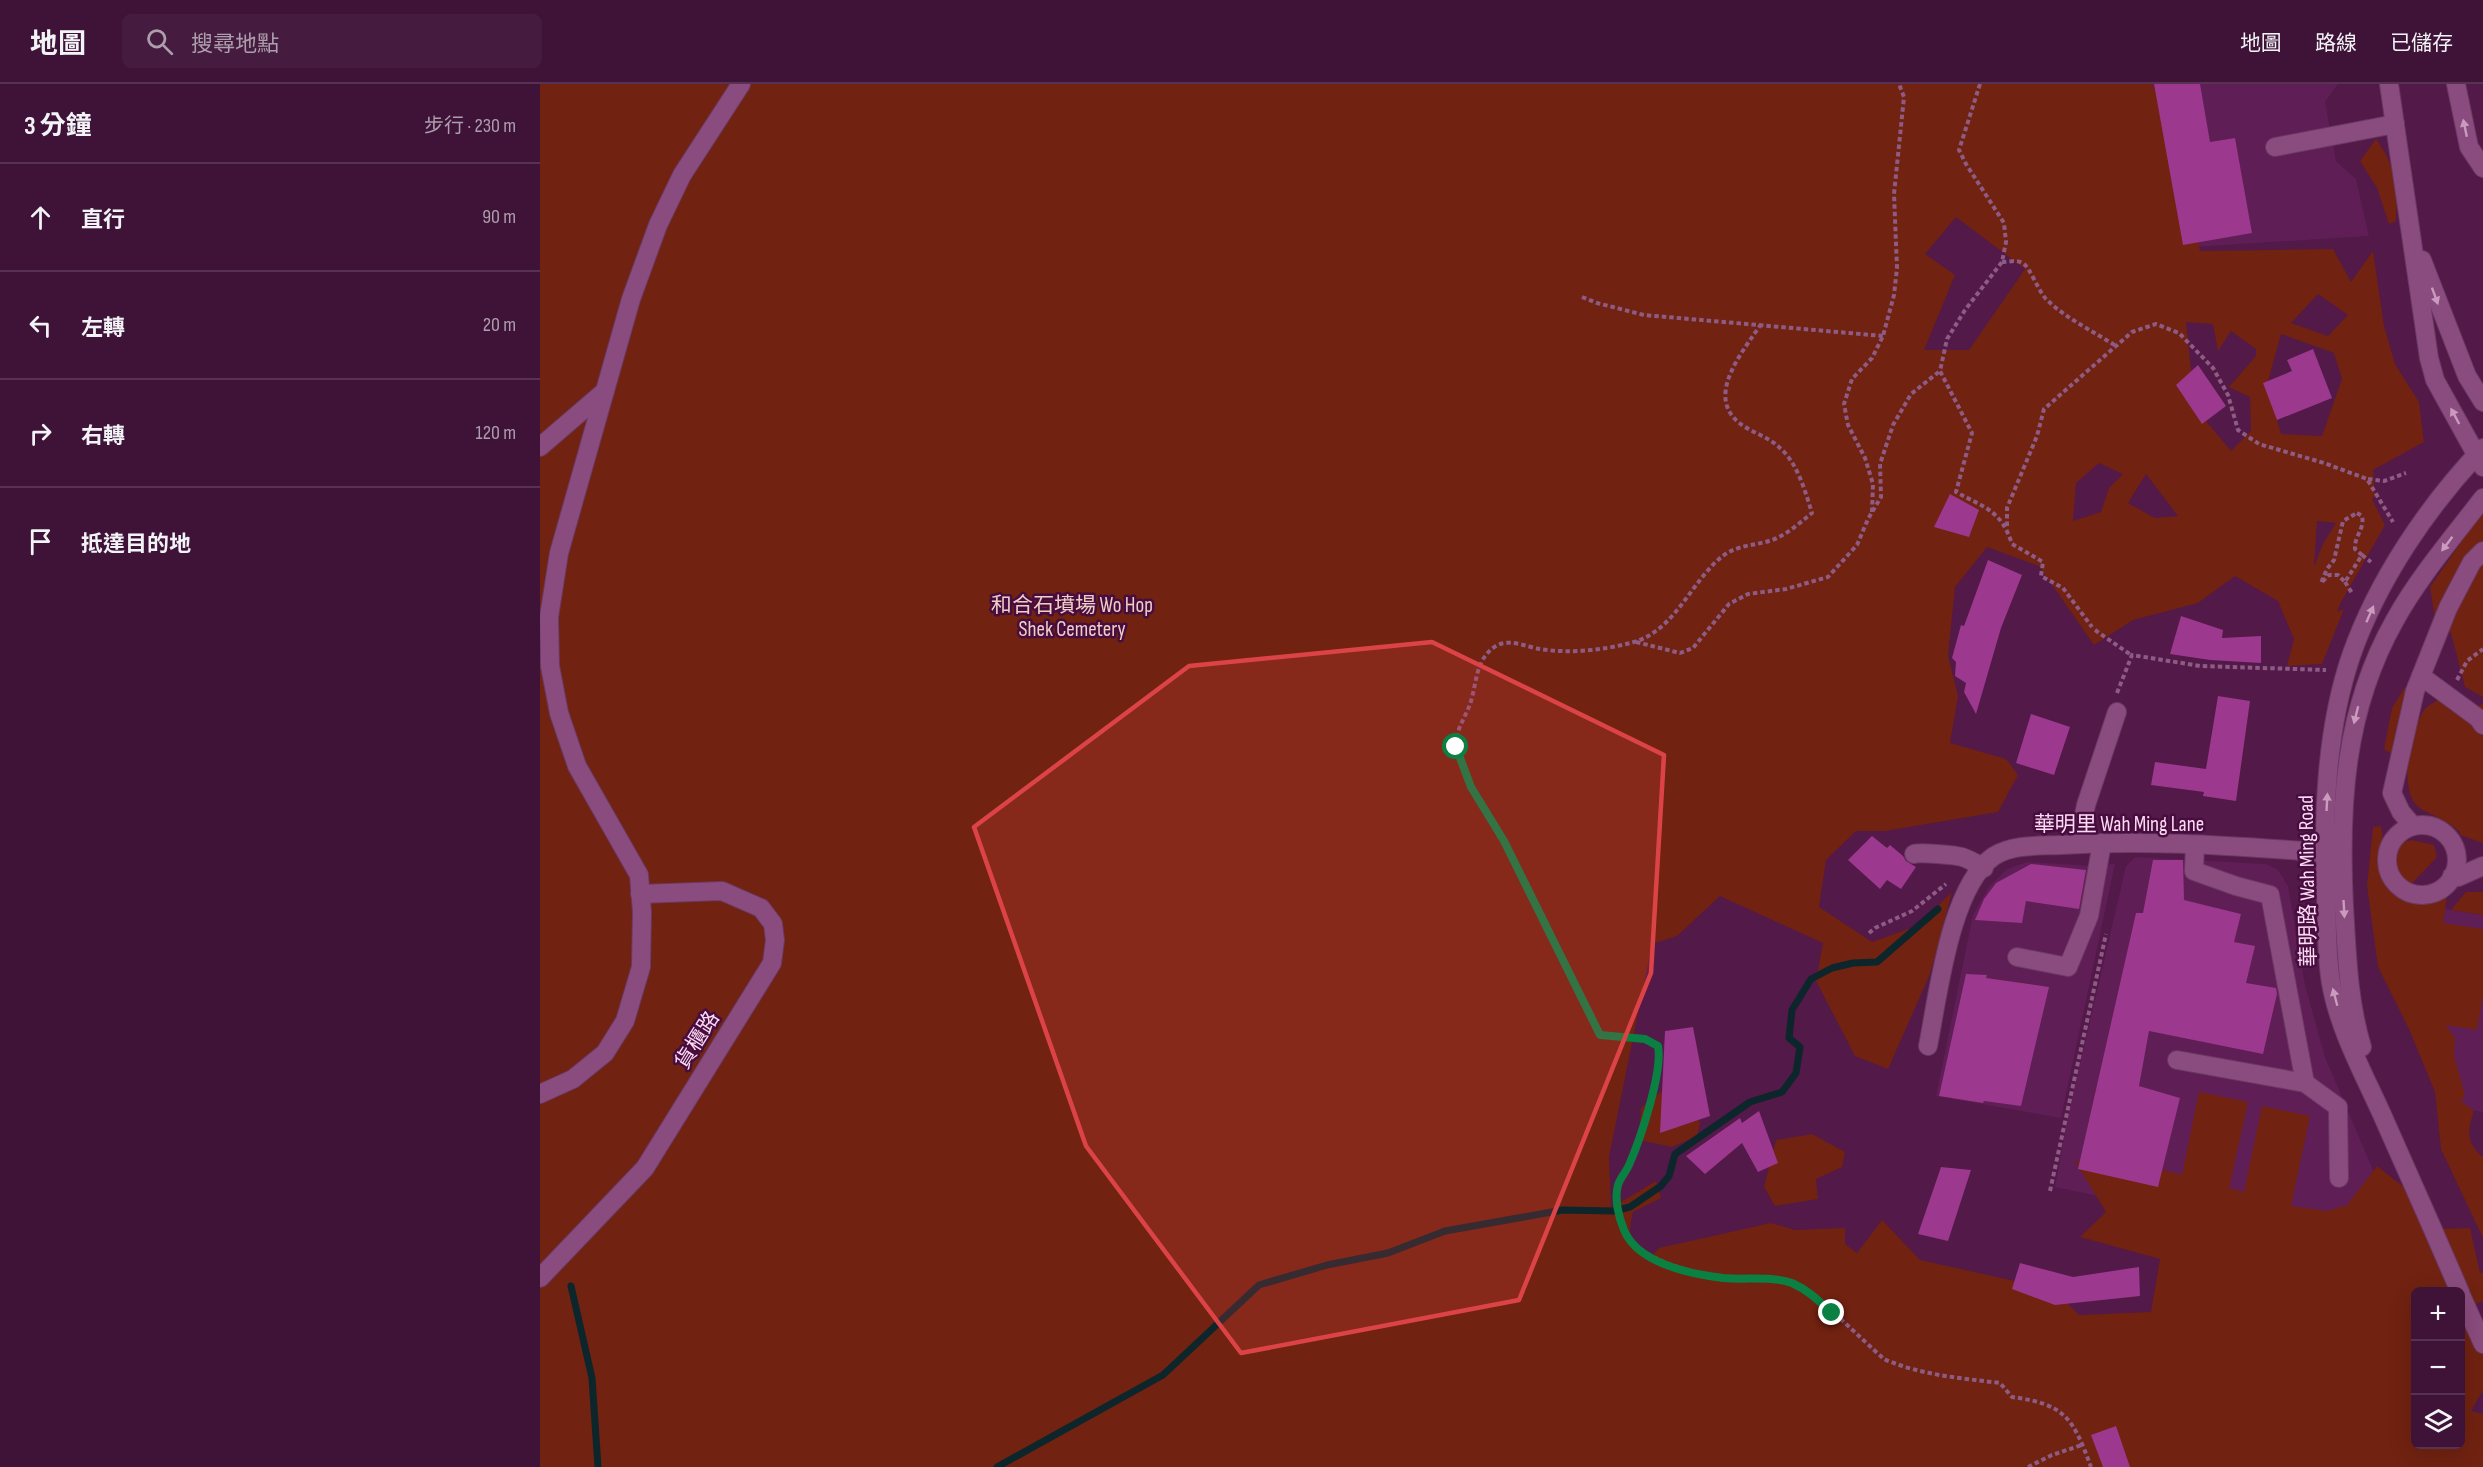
<!DOCTYPE html>
<html lang="zh-TW">
<head>
<meta charset="utf-8">
<style>
  :root { --surface:#3e1337; --page:#451c3f; --text:#f1f3f6; --muted:#ad9ead; --line:#573252 }
  body { margin:0; font-family:"Sofia Sans Condensed","Noto Sans TC",sans-serif; background:var(--page); color:var(--text) }
  .controls { position:absolute; right:18px; bottom:18px; display:grid; overflow:hidden; border-radius:9px; box-shadow:0 6px 24px #0002 }
  .controls button { width:54px; height:54px; display:grid; place-items:center; padding:0; border:0; border-bottom:2px solid var(--line); background:var(--surface); color:var(--text); font:30px sans-serif }
  .stop { position:absolute; width:18px; height:18px; margin:-14px; border:4px solid #0b8043; border-radius:50%; background:#fff }
  .stop.end { background:#0b8043; border-color:#fff; box-shadow:0 2px 6px #0008 }
  .list { margin:0; padding:0; list-style:none }
  h2 { display:flex; justify-content:space-between; align-items:center; height:78px; margin:0; padding:0 24px; font-size:26px }
  h2 small { font-size:20px; font-weight:400; color:var(--muted) }
  .list li { display:grid; grid-template-columns:39px 1fr auto; gap:18px; align-items:center; box-sizing:border-box; height:108px; padding:0 24px; border-top:2px solid var(--line) }
  .list b { display:block; font-size:22px; white-space:nowrap }
  .list em { font-size:20px; font-style:normal; color:var(--muted) }
  .icon { flex:none; width:33px; height:33px; fill:none; stroke:currentColor; stroke-width:2; stroke-linecap:round; stroke-linejoin:round }
  .map { position:relative; flex:none; width:1943px; height:1383px; overflow:hidden }
  header { display:flex; align-items:center; gap:36px; box-sizing:border-box; height:84px; padding:0 30px; background:var(--surface); border-bottom:2px solid var(--line) }
  header strong { font-size:28px }
  nav { display:flex; gap:33px; margin-inline-start:auto; font-size:21px }
  .search { width:420px; height:54px; background:var(--page); display:flex; align-items:center; gap:15px; box-sizing:border-box; padding:0 21px; border-radius:9px; color:var(--muted); font-size:22px }
  main { display:flex }
  aside { flex:1; background:var(--surface) }
  .map>svg:first-child { display:block }
</style>
</head>
<body>
<header>
<strong>地圖</strong>
<div class="search"><svg class="icon" aria-label="search" viewBox="0 0 24 24"><circle cx="10" cy="10" r="6"/><path d="M15 15l6 6"/></svg>搜尋地點</div>
<nav><a>地圖</a><a>路線</a><a>已儲存</a></nav>
</header>
<main>
<aside>
<h2>3 分鐘<small>步行 · 230 m</small></h2>
<ul class="list">
<li><svg class="icon" aria-label="ahead" viewBox="0 0 24 24"><path d="M12 20V5M6 11l6-6 6 6"/></svg><div><b>直行</b></div><em>90 m</em></li>
<li><svg class="icon" aria-label="left" viewBox="0 0 24 24"><path d="M17 20v-9H6M10 6l-5 5 5 5"/></svg><div><b>左轉</b></div><em>20 m</em></li>
<li><svg class="icon" aria-label="right" viewBox="0 0 24 24"><path d="M7 20v-9h11M14 6l5 5-5 5"/></svg><div><b>右轉</b></div><em>120 m</em></li>
<li><svg class="icon" aria-label="arrive" viewBox="0 0 24 24"><path d="M6 21V4h12l-3 4 3 4H6"/></svg><div><b>抵達目的地</b></div></li>
</ul>
</aside>
<div class="map">
<svg width="1943" height="1383" viewBox="0 0 1943 1383">
  <rect width="100%" height="100%" fill="#521949"/>
  <g fill="#5f1e55">
    <polygon points="1593,0 1798,0 1785,18 1796,77 1816,95 1829,152 1637,164"/>
    <polygon points="1595,773 1726,780 1738,786 1748,802 1765,901 1785,973 1847,1119 1810,1144 1607,1122 1515,1103 1528,1032 1586,782"/>
    <polygon points="1487,778 1553,782 1575,780 1521,1034 1396,1012 1433,831 1448,804 1467,785"/>
    <polygon points="1893,823 1943,831 1943,1028 1911,1023 1875,934"/>
  </g>
  <g fill="#712210" fill-rule="evenodd">
    <path d="M0 0H1612L1641 52 1660 167 1793 165 1811 198 1833 167 1844 242 1855 280 1879 318 1884 358 1833 386 1835 412 1832 415 1845 441 1800 520 1797 528 1804 525 1782 580 1747 582 1754 555 1738 517 1695 492 1658 519 1593 536 1554 561 1499 482 1447 463 1415 503 1408 572 1418 612 1410 659 1466 675 1478 691 1458 728 1345 747H1316L1286 776 1279 823 1332 858 1377 842 1412 808 1390 890 1348 985 1315 972 1276 897 1283 859 1180 812 1137 852 1112 860 1069 1073 1071 1124 1116 1097 1121 1114 1093 1128C1087 1155 1088 1159 1107 1177L1119 1164 1231 1139 1255 1146 1305 1144V1160L1317 1169 1342 1136 1380 1176 1488 1200 1518 1210 1539 1231 1611 1228 1620 1175 1540 1153 1566 1128 1535 1077 1624 1086 1642 1091 1659 1008 1708 1018 1689 1104 1704 1108 1722 1022 1770 1032 1751 1122 1787 1127 1807 1121 1837 1082 1878 1114 1893 1145 1930 1144 1940 1189 1943 1188V1217L1924 1225 1943 1262V1306L1931 1327 1943 1330V1383H0ZM1416 133 1485 185 1429 266H1384L1415 191 1385 170ZM1778 210 1808 231 1788 252 1751 239ZM1646 238 1673 240 1678 267 1691 247 1716 265V272L1689 303 1710 313 1711 347 1691 367 1655 324ZM1741 250 1794 269 1802 295 1782 352 1741 350 1727 301ZM1559 379 1583 390 1569 404 1561 428 1533 437 1536 399ZM1606 390 1638 432 1615 434 1588 419ZM1777 437 1796 439 1783 460 1774 483ZM1876 1208H1920V1360H1876Z"/>
    <path d="M1836 55C1856 82 1858 104 1856 137L1849 140 1837 104 1820 77Z"/>
    <polygon points="1943,405 1943,613 1925,603 1911,549 1895,535 1890,503 1926,451 1937,410"/>
    <path d="M1865 603 1878 620 1856 645 1874 650C1883 626 1881 623 1906 613L1929 625 1943 620V759L1920 751V748C1886 719 1867 737 1867 680L1844 665 1852 624Z"/>
    <path d="M1841 742 1844 762 1872 756 1894 761 1897 773 1859 813 1867 818 1882 806 1907 813 1903 839 1943 845V910L1937 946 1906 941 1915 954 1914 972 1925 1011 1921 1017 1934 1027C1927 1047 1926 1059 1943 1073V1154L1901 1065 1895 1008 1869 945 1838 883 1827 802 1833 743Z"/>
    <polygon points="1926,808 1943,808 1943,831 1911,826"/>
    <polygon points="1140,992 1160,1039 1157,1052 1132,1063 1099,1056 1101,1024"/>
    <polygon points="1272,1050 1305,1068 1302,1083 1276,1095 1278,1115 1235,1122 1224,1103 1236,1056"/>
  </g>
  <g fill="none" stroke-linecap="round" stroke-linejoin="round">
    <g stroke="#0c262c" stroke-width="7">
      <polyline points="31,1202 52,1294 58,1383"/>
      <polyline points="457,1383 623,1291 719,1201 787,1181 848,1169 905,1147 1023,1126 1074,1127 1090,1123 1121,1102 1129,1092 1135,1070 1210,1018 1242,1008 1256,989 1260,963 1249,954 1252,926 1271,895 1292,884 1313,879 1337,878 1398,825"/>
    </g>
  </g>
  <g fill="#9c388d">
    <polygon points="1614,0 1660,0 1670,58 1695,54 1712,149 1643,161"/>
    <polygon points="1773,265 1792,314 1737,336 1723,299 1752,287 1747,276"/>
    <polygon points="1658,281 1686,322 1662,340 1636,301"/>
    <polygon points="1410,410 1439,426 1429,453 1394,443"/>
    <polygon points="1448,476 1482,491 1461,544 1436,630 1424,608 1426,599 1415,592 1416,578 1412,574 1421,541 1424,542"/>
    <polygon points="1641,532 1683,546 1682,554 1721,552 1721,579 1670,576 1630,570"/>
    <polygon points="1678,612 1710,617 1696,717 1663,712 1664,708 1611,701 1615,678 1666,685"/>
    <polygon points="1491,630 1530,643 1514,691 1476,679"/>
    <polygon points="1332,752 1347,764 1350,761 1363,772 1366,777 1376,783 1361,805 1347,796 1340,805 1308,776"/>
    <polygon points="1613,776 1643,776 1644,816 1701,830 1694,858 1715,862 1706,899 1736,904 1737,910 1723,970 1609,947 1599,1002 1640,1014 1618,1103 1538,1085 1596,829 1603,829"/>
    <polygon points="1491,780 1546,786 1539,825 1486,817 1482,839 1435,836 1444,815 1456,799"/>
    <polygon points="1426,890 1447,891 1446,894 1509,903 1481,1022 1444,1017 1443,1019 1399,1012"/>
    <polygon points="1153,943 1170,1032 1120,1049 1125,947"/>
    <polygon points="1219,1027 1238,1079 1218,1088 1202,1059 1165,1090 1146,1072 1200,1034 1202,1039"/>
    <polygon points="1401,1083 1431,1086 1408,1157 1378,1150"/>
    <polygon points="1480,1179 1533,1193 1599,1183 1600,1212 1515,1221 1472,1205"/>
    <polygon points="1576,1342 1590,1383 1563,1383 1551,1351"/>
  </g>
  <g fill="none" stroke-linecap="round" stroke-linejoin="round">
    <g stroke="#6a3962" stroke-width="20">
      <g id="minor">
        <polyline points="1849,0 1889,274 1895,296 1943,383"/>
        <polyline points="1916,0 1929,63 1943,84"/>
        <polyline points="1735,63 1855,40"/>
        <polyline points="1882,176 1927,292 1943,318"/>
        <polyline points="0,363 65,307"/>
        <polyline points="1881,592 1938,634 1943,641"/>
        <circle cx="1882" cy="776" r="35"/>
        <polyline points="1873,742 1861,728 1852,709 1875,607 1908,524 1932,478 1943,467"/>
        <polyline points="1538,760 1546,721 1577,628"/>
        <polyline points="1655,761 1654,787 1696,802 1730,811 1765,999"/>
        <path d="M1374 770C1380 768 1415 771 1422 773 1429 775 1437 780 1444 784"/>
        <polyline points="1912,792 1918,793 1943,782"/>
        <polyline points="1477,873 1528,883 1549,832 1562,759"/>
        <path d="M1388 962C1398 912 1410 802 1454 772 1473 760 1500 762 1521 761 1612 755 1703 763 1794 769"/>
        <path d="M1822 963C1808 917 1807 870 1804 823 1799 722 1804 626 1855 536 1878 494 1914 452 1943 414"/>
        <polyline points="1637,976 1765,999 1798,1023 1799,1094"/>
        <polyline points="0,1010 33,995 65,969 85,937 101,883 102,828 99,791 37,682 19,629 10,582 9,533 19,469 91,215 118,141 142,91 201,0"/>
        <polyline points="0,1194 105,1084 232,879 235,856 233,840 221,824 182,807 100,810"/>
        <path d="M1920 1208C1895 1150 1870 1093 1844 1035 1825 992 1799 946 1791 899 1786 869 1787 837 1786 807 1783 730 1786 646 1811 572 1838 495 1888 422 1943 364"/>
        <polyline points="1920,1209 1943,1260"/>
      </g>
    </g>
    <g stroke="#8d5b84" stroke-width="4" stroke-dasharray="4.5 3" stroke-linecap="butt">
      <path d="M1440 0 1419 66 1426 80 1464 139 1466 158 1462 178 1425 226 1407 255 1400 287 1432 349 1416 408C1445 424 1461 426 1472 460L1503 478 1501 492 1523 504 1552 543"/>
      <path d="M1462 178C1469 178 1478 175 1484 180 1490 184 1498 206 1506 215 1525 234 1553 247 1576 262"/>
      <polyline points="1042,213 1057,219 1104,231 1343,252"/>
      <path d="M1221 240C1205 265 1166 309 1197 337 1209 348 1228 352 1240 364 1258 380 1265 407 1272 429 1262 437 1251 447 1239 453 1222 462 1201 459 1184 471 1152 495 1136 546 1094 558 1065 566 1030 570 1000 565 987 563 969 554 956 562 936 574 937 597 931 617 926 634 914 646 917 664 922 699 948 727 964 756 999 819 1028 887 1060 951L1105 955 1118 962C1121 976 1117 989 1114 1002 1108 1024 1102 1046 1094 1067 1090 1079 1079 1093 1077 1105 1071 1152 1102 1172 1141 1184 1155 1189 1171 1193 1185 1194 1206 1196 1229 1193 1249 1198 1272 1204 1323 1257 1344 1275 1380 1291 1420 1294 1460 1299L1472 1313C1525 1320 1533 1334 1551 1383"/>
      <polyline points="1828,395 1844,397 1866,389"/>
      <polyline points="1332,428 1333,400 1325,374 1308,341 1304,320 1312,295 1332,274 1343,252 1354,211 1357,184 1354,110 1364,13 1359,0"/>
      <path d="M1817 429 1822 432C1825 445 1814 452 1815 465L1822 471 1805 498 1798 491H1789L1781 499 1787 485 1794 476 1803 437Z"/>
      <polyline points="1467,442 1467,424 1497,352 1504,325 1592,248 1616,240 1639,249 1673,284 1688,311 1698,346 1719,360 1784,379 1827,395 1853,438"/>
      <polyline points="1822,471 1831,478"/>
      <polyline points="1805,498 1812,509"/>
      <polyline points="1555,546 1591,571"/>
      <polyline points="1096,558 1140,569 1153,564 1189,520 1208,510 1246,505 1288,493 1317,461 1328,435 1341,413 1340,380 1353,341 1371,310 1400,287"/>
      <polyline points="1917,596 1927,577 1943,565"/>
      <polyline points="1577,609 1592,571 1660,582 1786,586"/>
      <polyline points="1329,849 1335,844 1372,827 1406,800"/>
      <polyline points="1510,1107 1566,850"/>
      <polyline points="1488,1383 1512,1371 1542,1361"/>
    </g>
    <use href="#minor" stroke="#8a4c7e" stroke-width="18"/>
  </g>
  <defs><path id="oneway-solid" d="M-6-.8H1V-3.2L6.5 0L1 3.2V.8H-6Z" transform="scale(1.5)"/></defs>
  <g fill="#ca9abf">
    <use href="#oneway-solid" transform="translate(1925 44) rotate(-102)"/>
    <use href="#oneway-solid" transform="translate(1895 212) rotate(70)"/>
    <use href="#oneway-solid" transform="translate(1915 332) rotate(-118)"/>
    <use href="#oneway-solid" transform="translate(1907 460) rotate(127)"/>
    <use href="#oneway-solid" transform="translate(1830 530) rotate(-66)"/>
    <use href="#oneway-solid" transform="translate(1816 631) rotate(104)"/>
    <use href="#oneway-solid" transform="translate(1787 718) rotate(-87)"/>
    <use href="#oneway-solid" transform="translate(1804 825) rotate(87)"/>
    <use href="#oneway-solid" transform="translate(1795 913) rotate(-105)"/>
  </g>
  <g fill="none" stroke-linecap="round" stroke-linejoin="round">
    <path stroke="#0b8043" stroke-width="8" d="M916 663 931 703 964 757 1060 951 1105 955 1118 962C1123 988 1100 1056 1089 1081 1086 1088 1080 1094 1078 1101 1074 1115 1079 1134 1084 1146 1098 1180 1151 1190 1183 1194 1204 1196 1233 1192 1252 1199 1268 1206 1279 1217 1292 1229"/>
  </g>
  <path fill="#dc4347" fill-opacity="0.2" stroke="#dc4347" stroke-width="4.5" stroke-linejoin="round" d="M892 558 1124 671 1111 889 979 1216 701 1269 546 1062 434 743 649 582Z"/>
  <g text-anchor="middle" stroke-width="5" stroke-linejoin="round" paint-order="stroke">
    <g font-size="21" fill="#efcec5" stroke="#470d3f">
      <text x="532" y="528">和合石墳場 Wo Hop<tspan x="532" dy="24">Shek Cemetery</tspan></text>
    </g>
    <g font-size="21" fill="#fedaf5" stroke="#470d3f">
      <text x="1579" y="747">華明里 Wah Ming Lane</text>
      <text transform="translate(1767 797) rotate(-91)" y="7">華明路 Wah Ming Road</text>
      <text transform="translate(157 956) rotate(-58)" y="7">貨櫃路</text>
    </g>
  </g>
</svg>
<div class="controls">
<button>+</button>
<button>−</button>
<button><svg class="icon" aria-label="layers" viewBox="0 0 24 24"><path d="M12 4l9 5-9 5-9-5zM3 14l9 5 9-5"/></svg></button>
</div>
<div class="stop" style="left:916px;top:663px"></div>
<div class="stop end" style="left:1292px;top:1229px"></div>
</div>
</main>
</body>
</html>
